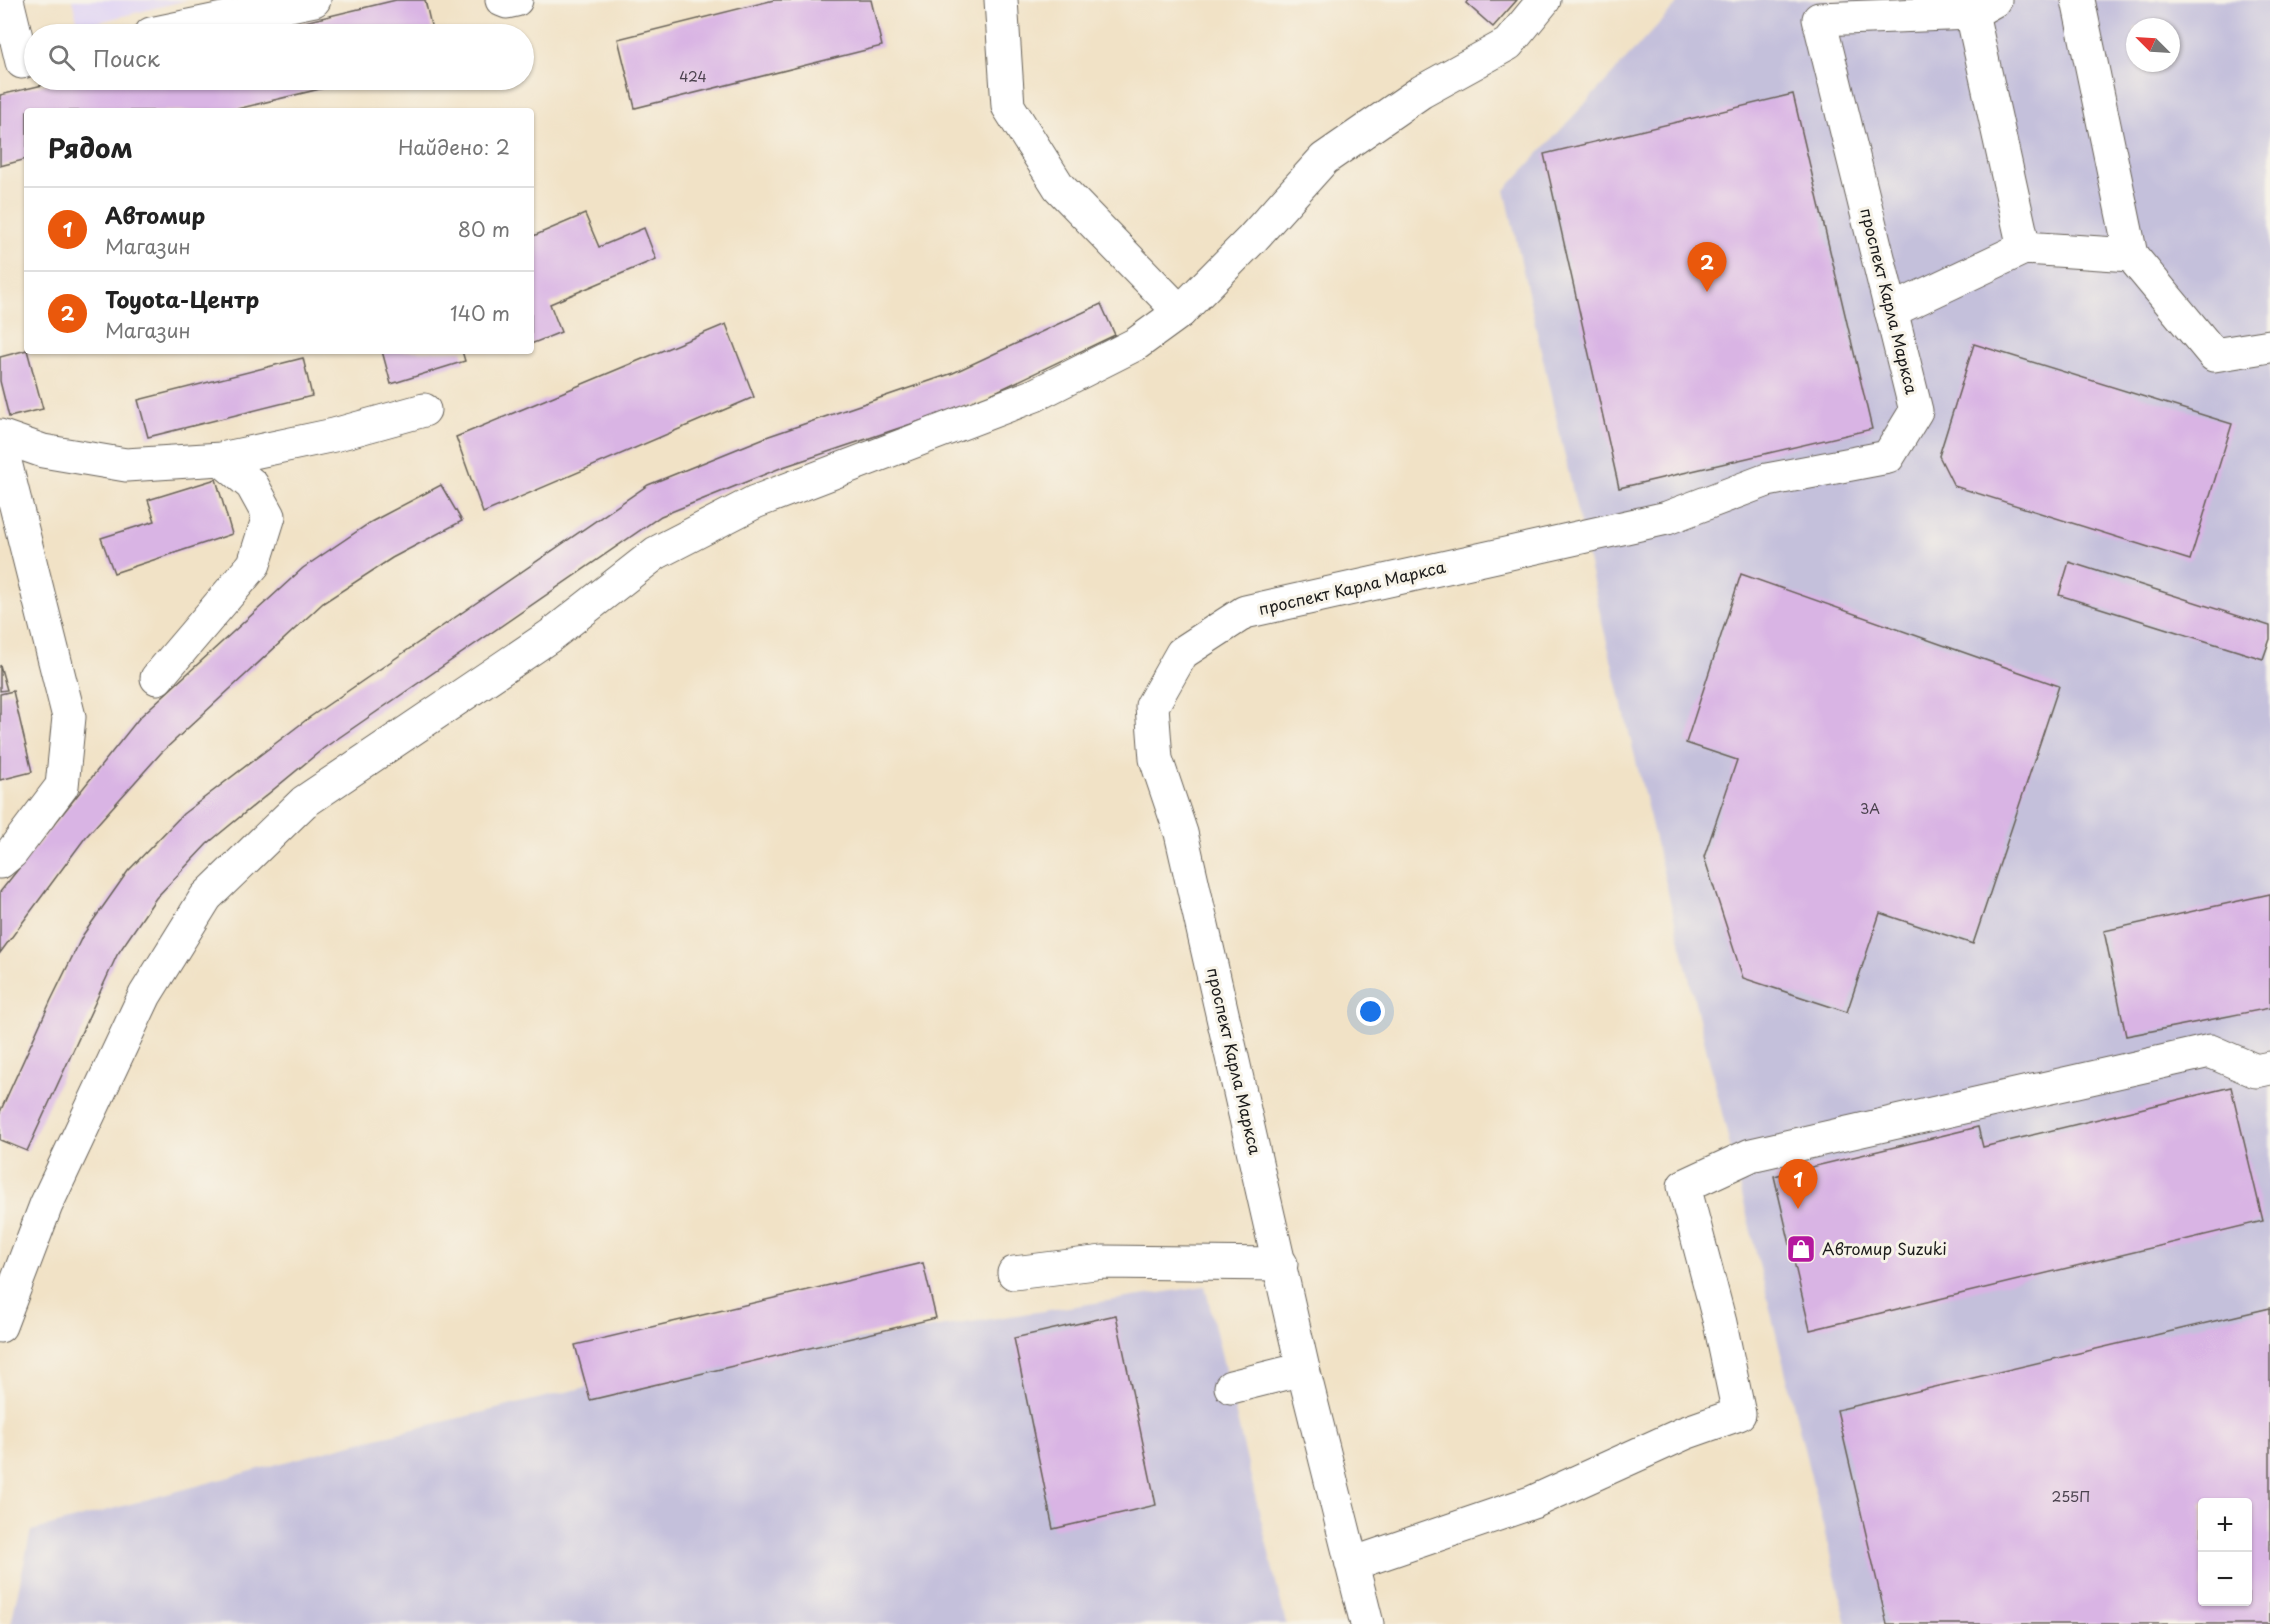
<!DOCTYPE html>
<html lang="ru">
<head>
<meta charset="utf-8">
<style>
  :root { --surface:#fff; --page:#f6f6f6; --text:#222; --muted:#767676; --line:#e0e0e0; --accent:#ea580c }
  body { margin:0; font-family:"Playpen Sans",sans-serif; background:var(--page); color:var(--text) }
  .controls { position:absolute; right:18px; bottom:18px; display:grid; overflow:hidden; border-radius:6px; box-shadow:0 2px 4px #0004 }
  .controls button { width:54px; height:54px; display:grid; place-items:center; padding:0; border:0; border-bottom:2px solid var(--line); background:var(--surface); color:var(--text); font:30px sans-serif }
  .compass { position:absolute; left:2126px; top:18px; width:54px; height:54px; border-radius:50%; background:var(--surface); box-shadow:0 2px 4px #0004; rotate:294deg }
  .you { position:absolute; left:1371px; top:1012px; width:21px; height:21px; margin:-15px; border:4px solid #fff; border-radius:50%; background:#1a73e8; box-shadow:0 0 0 9px #1a73e833 }
  .badge { display:grid; place-items:center; width:39px; height:39px; border-radius:50%; background:var(--accent); color:#fff; font-size:20px; font-weight:700 }
  .pin { position:absolute; translate:-50% -50px; filter:drop-shadow(0 2px 3px #0008) }
  .pin::after { content:''; position:absolute; top:32px; width:21px; height:18px; background:inherit; clip-path:polygon(0 0,100% 0,50% 100%) }
  .list { margin:0; padding:0; list-style:none }
  h2 { display:flex; justify-content:space-between; align-items:center; height:78px; margin:0; padding:0 24px; font-size:26px }
  h2 small { font-size:20px; font-weight:400; color:var(--muted) }
  .list li { display:grid; grid-template-columns:39px 1fr auto; gap:18px; align-items:center; box-sizing:border-box; height:84px; padding:0 24px; border-top:2px solid var(--line) }
  .list b { display:block; font-size:22px; white-space:nowrap }
  .list p { margin:0; font-size:20px; white-space:nowrap; color:var(--muted) }
  .list em { font-size:20px; font-style:normal; color:var(--muted) }
  .icon { flex:none; width:33px; height:33px; fill:none; stroke:currentColor; stroke-width:2; stroke-linecap:round; stroke-linejoin:round }
  .map { position:relative; flex:none; width:2270px; height:1624px; overflow:hidden }
  .search { position:absolute; background:var(--surface); box-shadow:0 2px 4px #0004; left:24px; top:24px; width:510px; height:66px; display:flex; align-items:center; gap:15px; box-sizing:border-box; padding:0 21px; border-radius:33px; color:var(--muted); font-size:22px }
  .panel { position:absolute; background:var(--surface); box-shadow:0 2px 4px #0004; left:24px; top:108px; width:510px; height:246px; border-radius:6px }
  .map>svg:first-child { display:block }
</style>
</head>
<body>
<div class="map">
<svg width="2270" height="1624" viewBox="0 0 2270 1624">
  <rect width="100%" height="100%" fill="#f7f3e8"/>
  <filter id="ink" filterUnits="userSpaceOnUse"><feTurbulence type="fractalNoise" baseFrequency=".0167" numOctaves="2"/><feDisplacementMap in="SourceGraphic" scale="12" xChannelSelector="R" yChannelSelector="G"/><feConvolveMatrix kernelMatrix="1 2 1 2 8 2 1 2 1" color-interpolation-filters="sRGB"/></filter>
  <filter id="wash" filterUnits="userSpaceOnUse"><feTurbulence type="fractalNoise" baseFrequency=".008" numOctaves="4" result="noise"/><feDisplacementMap in="SourceGraphic" scale="24" xChannelSelector="R" yChannelSelector="G"/><feGaussianBlur stdDeviation="1.35" result="paint"/><feColorMatrix in="noise" values="0 0 0 0 0 0 0 0 0 0 0 0 0 0 0 0 0 1.4 0 .05"/><feComposite in="paint" operator="in"/></filter>
  <g filter="url(#wash)">
    <rect width="100%" height="100%" fill="#f1e2c6"/>
    <polygon fill="#e0d4f4" points="72,0 187,0 79,27"/>
    <g fill="#c4c0db" fill-rule="evenodd">
      <path d="M1681 0H2270V1624H1847L1602 622 1505 190ZM2135 27H2171V63H2135ZM2202 1502H2248V1602H2202Z"/>
      <polygon points="1205,1286 1286,1624 11,1624 31,1531 348,1445 653,1371"/>
    </g>
    <g id="blocks">
      <g fill="#d9b4e4" fill-rule="evenodd">
        <polygon points="396,0 425,0 433,34 255,34"/>
        <polygon points="774,0 871,0 882,46 635,108 618,39"/>
        <polygon points="1468,0 1517,0 1493,27 1466,3"/>
        <polygon points="64,80 357,80 229,111 27,111 27,159 0,166 0,95"/>
        <polygon points="1793,94 1872,429 1619,488 1544,154"/>
        <polygon points="585,214 599,247 644,228 656,259 550,304 561,332 531,344 531,237"/>
        <polygon points="1101,304 1115,335 968,405 783,467 661,516 324,748 207,844 156,898 117,955 27,1151 0,1140 0,1112 51,1000 83,935 128,871 183,814 310,717 648,485 769,436 953,373"/>
        <polygon points="726,324 754,397 483,513 456,437"/>
        <polygon points="1974,344 2232,424 2190,560 1954,486 1939,456"/>
        <polygon points="27,350 43,409 9,417 0,381 0,357"/>
        <polygon points="382,351 462,351 465,361 391,384"/>
        <polygon points="303,358 312,396 148,437 138,400"/>
        <polygon points="216,479 232,534 114,573 101,538 155,521 148,500"/>
        <polygon points="441,485 462,521 392,558 323,603 161,753 85,838 0,953 0,892 140,717 303,568 371,522"/>
        <polygon points="2069,562 2270,626 2270,639 2263,659 2059,595"/>
        <polygon points="1741,574 2059,686 1973,944 1880,913 1847,1012 1743,978 1704,857 1737,760 1686,743"/>
        <polygon points="0,665 7,690 0,691"/>
        <polygon points="13,691 32,772 0,780 0,694"/>
        <polygon points="2270,894 2270,1008 2126,1036 2104,931"/>
        <polygon points="2231,1087 2263,1221 1810,1330 1774,1176 1978,1127 1983,1147"/>
        <polygon points="923,1263 936,1318 590,1400 575,1345"/>
        <path d="M2270 1308V1624H1887L1837 1410ZM2202 1502H2248V1602H2202Z"/>
        <polygon points="1116,1315 1156,1505 1053,1529 1014,1338"/>
      </g>
    </g>
  </g>
  <g filter="url(#ink)">
    <use href="#blocks" fill-opacity="0" stroke="#676158" stroke-width="1.5"/>
    <g fill="none" stroke-linecap="round" stroke-linejoin="round">
      <g stroke="#676158" stroke-width="35">
        <g id="minor">
          <polyline points="7,0 22,62"/>
          <polyline points="502,0 507,2 516,0"/>
          <polyline points="1001,0 1008,106 1059,187 1180,312"/>
          <polyline points="2078,0 2131,255"/>
          <polyline points="1972,13 2024,248"/>
          <polyline points="151,34 314,0"/>
          <polyline points="1891,311 2024,248 2131,255 2214,355 2270,346"/>
          <polyline points="0,436 43,451 126,465 221,459 334,435 424,410"/>
          <polyline points="0,442 69,717 62,786 12,852 0,862"/>
          <polyline points="157,678 254,564 269,516 252,485 221,459"/>
          <polyline points="1014,1273 1103,1262 1281,1264"/>
          <polyline points="0,1326 46,1205 145,995 206,897 304,802 550,636 656,553 755,502 1035,395 1136,344 1180,312 1252,239 1324,159 1421,92 1508,44 1544,0"/>
          <polyline points="1231,1387 1303,1369"/>
          <polyline points="1352,1564 1533,1502 1685,1433 1739,1414 1720,1323 1684,1186 1751,1155 2210,1051 2256,1071 2270,1068"/>
          <polyline points="1367,1624 1303,1369 1181,833 1156,759 1152,706 1182,653 1245,612 1667,518 1767,480 1888,457 1916,411 1819,19 1972,13 1995,0"/>
        </g>
      </g>
      <use href="#minor" stroke="#fff" stroke-width="33"/>
    </g>
  </g>
  <defs>
    <g id="shop-square" transform="scale(1.5)"><rect x="-9" y="-9" width="18" height="18" rx="4" fill="#b5179e" stroke="#f7f3e8"/><path d="M-5-2.5h2.3a2.7 3.5 0 0 1 5.4 0H5L5.5 6h-11ZM-1.5-2.5h3a1.5 2.3 0 0 0-3 0Z" fill="#fff"/></g>
  </defs>
  <g fill-rule="evenodd">
    <use href="#shop-square" x="1801" y="1249"/>
  </g>
  <g text-anchor="middle" stroke-width="6" stroke-linejoin="round" paint-order="stroke">
    <g font-size="14" fill="#4b424e">
      <text x="693" y="82">424</text>
      <text x="1870" y="814">3А</text>
      <text x="2071" y="1502">255П</text>
    </g>
    <g font-size="16" fill="#1c1c1c" stroke="#f7f3e8">
      <text transform="translate(1889 301) rotate(76)" y="6">проспект Карла Маркса</text>
      <text transform="translate(1352 588) rotate(-13)" y="6">проспект Карла Маркса</text>
      <text transform="translate(1234 1061) rotate(77)" y="6">проспект Карла Маркса</text>
    </g>
    <g font-size="16" fill="#1c1c1c" stroke="#f7f3e8" text-anchor="start">
      <text x="1822" y="1255">Автомир Suzuki</text>
    </g>
  </g>
</svg>
<div class="controls">
<button>+</button>
<button>−</button>
</div>
<svg class="compass" viewBox="-18 -18 36 36"><path d="M0-13l5 13h-10z" fill="#e53935"/><path d="M0 13l5-13h-10z" fill="#767676"/></svg>
<div class="you"></div>
<div class="pin badge" style="left:1798px;top:1209px">1</div>
<div class="pin badge" style="left:1707px;top:292px">2</div>
<div class="search"><svg class="icon" aria-label="search" viewBox="0 0 24 24"><circle cx="10" cy="10" r="6"/><path d="M15 15l6 6"/></svg>Поиск</div>
<section class="panel">
<h2>Рядом<small>Найдено: 2</small></h2>
<ul class="list">
<li><span class="badge">1</span><div><b>Автомир</b><p>Магазин</p></div><em>80 m</em></li>
<li><span class="badge">2</span><div><b>Toyota-Центр</b><p>Магазин</p></div><em>140 m</em></li>
</ul>
</section>
</div>
</body>
</html>
